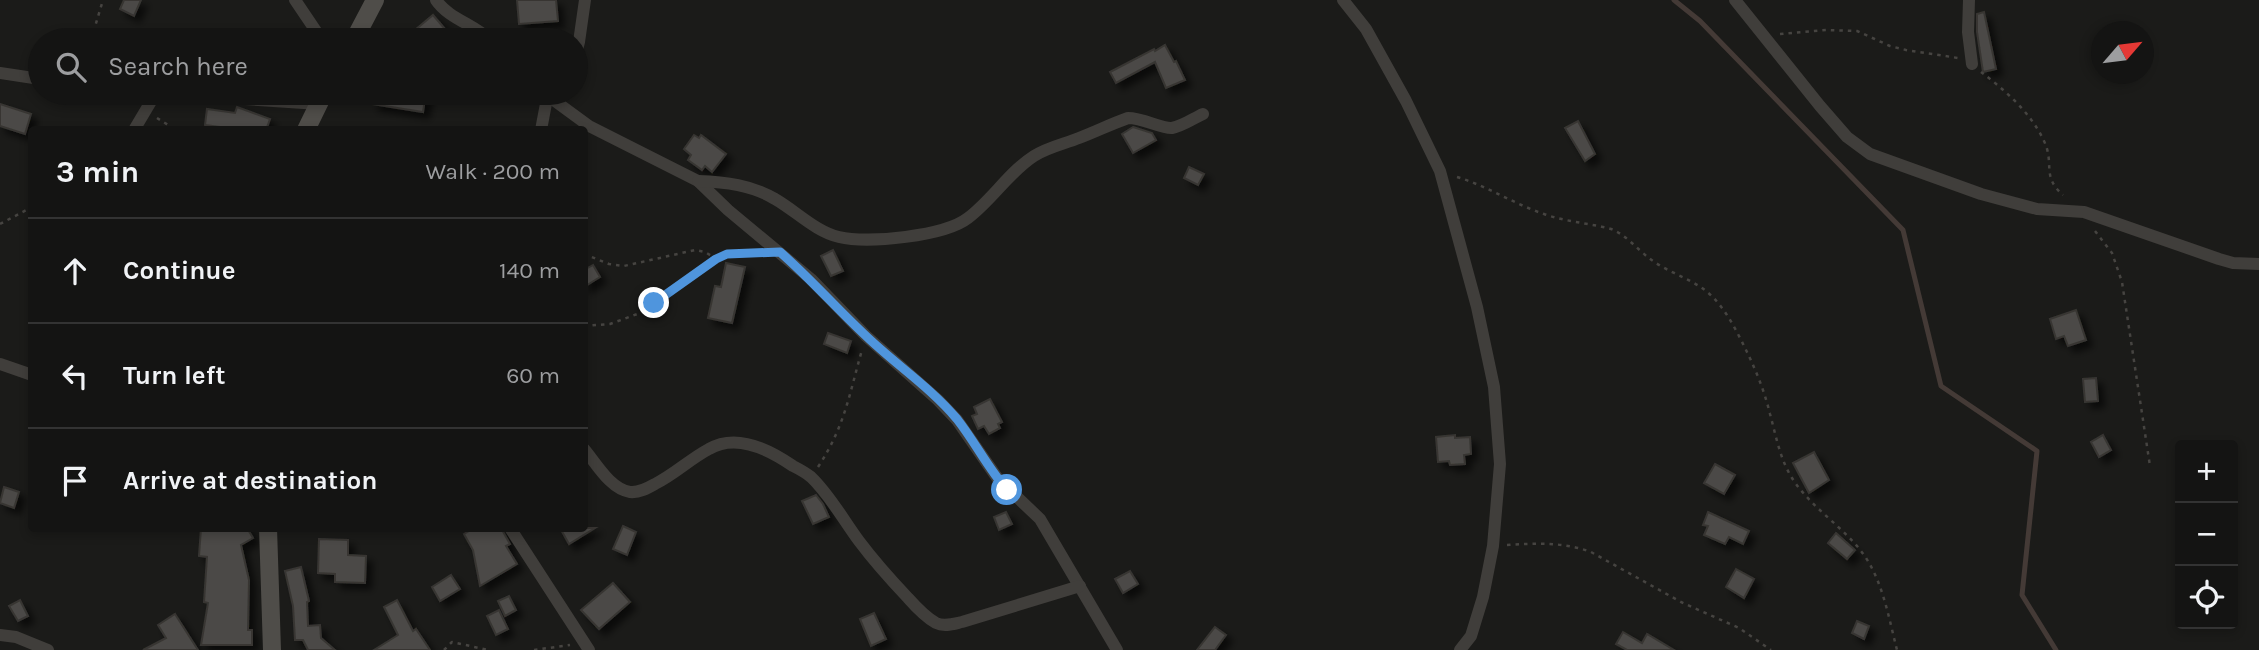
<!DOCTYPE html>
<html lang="en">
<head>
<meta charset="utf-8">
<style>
  :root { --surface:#141413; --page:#1d1d1c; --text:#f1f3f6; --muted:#9d9ea0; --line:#333 }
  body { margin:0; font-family:Karla,sans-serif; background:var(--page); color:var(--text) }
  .controls { position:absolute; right:21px; bottom:21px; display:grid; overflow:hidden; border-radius:7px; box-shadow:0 4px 10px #0003 }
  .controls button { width:63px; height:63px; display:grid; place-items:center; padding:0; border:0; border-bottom:2px solid var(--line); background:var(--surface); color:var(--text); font:35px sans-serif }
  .compass { position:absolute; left:2091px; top:21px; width:63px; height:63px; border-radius:50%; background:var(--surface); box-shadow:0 4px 10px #0003; rotate:62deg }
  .stop { position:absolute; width:21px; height:21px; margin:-16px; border:5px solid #4f95dd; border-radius:50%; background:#fff }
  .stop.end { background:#4f95dd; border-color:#fff; box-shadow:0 2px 7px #0008 }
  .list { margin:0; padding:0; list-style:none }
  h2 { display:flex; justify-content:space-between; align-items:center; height:91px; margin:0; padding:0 28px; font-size:30px }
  h2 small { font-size:23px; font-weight:400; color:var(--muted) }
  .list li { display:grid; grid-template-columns:46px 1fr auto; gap:21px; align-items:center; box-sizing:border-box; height:105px; padding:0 28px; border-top:2px solid var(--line) }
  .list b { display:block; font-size:26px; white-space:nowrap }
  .list em { font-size:23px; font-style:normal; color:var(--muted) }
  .icon { flex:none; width:38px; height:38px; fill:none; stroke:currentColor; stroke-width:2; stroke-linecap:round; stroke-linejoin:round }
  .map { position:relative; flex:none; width:2259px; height:650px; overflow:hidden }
  .search { position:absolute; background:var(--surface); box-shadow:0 4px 10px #0003; left:28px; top:28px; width:560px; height:77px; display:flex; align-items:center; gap:18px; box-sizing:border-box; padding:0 24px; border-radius:38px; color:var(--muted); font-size:26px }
  .panel { position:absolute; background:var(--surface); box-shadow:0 4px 10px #0003; left:28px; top:126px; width:560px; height:406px; border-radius:7px }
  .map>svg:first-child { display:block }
</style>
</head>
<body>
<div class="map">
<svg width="2259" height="650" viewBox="0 0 2259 650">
  <defs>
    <filter id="shadow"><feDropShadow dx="6" dy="6" stdDeviation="3.5" flood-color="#0009"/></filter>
  </defs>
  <rect width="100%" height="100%" fill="#1b1b19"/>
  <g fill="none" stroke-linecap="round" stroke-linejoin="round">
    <polyline stroke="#443a36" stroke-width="5" points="1674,0 1700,21 1903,230 1941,386 2037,451 2022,595 2056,650"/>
  </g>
  <g fill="#4b4946" stroke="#373633" stroke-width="2" filter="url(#shadow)">
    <polygon points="124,0 141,0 134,16 120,9"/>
    <polygon points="517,0 556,0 558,21 519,24"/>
    <polygon points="1984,12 1996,69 1983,72 1977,32 1977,14"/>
    <polygon points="433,15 445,29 432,40 403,40"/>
    <polygon points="1165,45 1174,62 1176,61 1185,80 1166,88 1155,62 1116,83 1110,72 1154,49 1155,51"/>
    <polygon points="378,93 426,93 423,112 372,104"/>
    <polygon points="0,104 31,114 25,134 0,126"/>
    <polygon points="237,107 270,119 266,130 242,130 205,125 207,109 235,113"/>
    <polygon points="1578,121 1595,154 1585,161 1565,128"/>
    <polygon points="1133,127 1152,133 1156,140 1133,153 1122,134"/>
    <polygon points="694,135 699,138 701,135 726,154 712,172 705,166 702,170 688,160 691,155 684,149"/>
    <polygon points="1189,167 1204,174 1198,185 1184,178"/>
    <polygon points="833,250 843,271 831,276 821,256"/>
    <polygon points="726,263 745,267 732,323 708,318 715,286 721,287"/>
    <polygon points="593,265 600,277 584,287 584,270"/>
    <polygon points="2076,310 2086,340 2068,346 2064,336 2056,339 2050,319"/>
    <polygon points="828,333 851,341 847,353 824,344"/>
    <polygon points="2096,378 2098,401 2085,402 2083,379"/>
    <polygon points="990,399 1002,422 998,424 1000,428 989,434 984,426 978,429 972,416 977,414 974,407"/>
    <polygon points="1455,435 1455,438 1470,437 1471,454 1464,455 1465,464 1450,465 1449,461 1438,462 1436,437"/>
    <polygon points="2103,435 2111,450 2099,457 2091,442"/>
    <polygon points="1814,452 1829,480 1809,493 1793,463"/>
    <polygon points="1715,464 1735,475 1724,494 1704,483"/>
    <polygon points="4,487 19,492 14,508 0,503"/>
    <polygon points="816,495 823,504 829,517 813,524 802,501"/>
    <polygon points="1006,512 1012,524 999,530 994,517"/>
    <polygon points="1708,512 1749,531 1743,544 1729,537 1725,544 1704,535 1708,526 1703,525"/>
    <polygon points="623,526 636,532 627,555 613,549"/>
    <polygon points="201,528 247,528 253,538 241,545 249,580 248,630 252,630 252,645 201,645 208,603 204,602 207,557 199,556"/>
    <polygon points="474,528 501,528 510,544 506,546 517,564 480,586 473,550 464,534"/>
    <polygon points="560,528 595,528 569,544"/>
    <polygon points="1836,533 1855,550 1847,559 1828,543"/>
    <polygon points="319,539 348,540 348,555 366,556 365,583 335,582 335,574 318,573"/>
    <polygon points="301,567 309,601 307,602 308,626 320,625 321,638 335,650 308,650 303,640 295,640 293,606 285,571"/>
    <polygon points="1736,569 1754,579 1744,598 1726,587"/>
    <polygon points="1130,571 1138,584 1123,593 1115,579"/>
    <polygon points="451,575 460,589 440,601 432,587"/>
    <polygon points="613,583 630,602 599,629 581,610"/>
    <polygon points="509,596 516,610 505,616 498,601"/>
    <polygon points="20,600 28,616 18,621 9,606"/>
    <polygon points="397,600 413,631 416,629 430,650 374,650 398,635 384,607"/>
    <polygon points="499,610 508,629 496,635 487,616"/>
    <polygon points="874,613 886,639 871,646 860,619"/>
    <polygon points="175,614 198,650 143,650 166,638 158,625"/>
    <polygon points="1857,621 1869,626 1864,639 1852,633"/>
    <polygon points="1215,627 1226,635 1215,650 1197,650"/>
    <polygon points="1623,632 1642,643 1647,634 1674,650 1627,650 1616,644"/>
  </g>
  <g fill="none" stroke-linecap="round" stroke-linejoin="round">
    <g stroke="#464441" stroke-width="2.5" stroke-dasharray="3.5 5" stroke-linecap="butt">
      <polyline points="1780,34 1826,30 1857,31 1890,46 1906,50 1958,58"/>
      <polyline points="91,40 103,0"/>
      <path d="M1981 72C2005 90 2031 113 2044 141 2055 164 2041 176 2063 195"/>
      <polyline points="157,118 176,130"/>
      <path d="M1457 177C1487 186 1514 204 1544 214 1566 222 1589 223 1611 229 1625 234 1637 249 1649 258 1664 270 1683 276 1699 286 1723 301 1736 330 1748 354 1757 373 1765 393 1770 414 1776 436 1780 459 1792 478 1811 508 1844 527 1864 555 1883 582 1889 619 1897 650"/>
      <polyline points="0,224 32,207"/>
      <polyline points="2095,231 2112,253 2122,282 2150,466"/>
      <polyline points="584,254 609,264 624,266 695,250 705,252 715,258"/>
      <polyline points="584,326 610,324 640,313 716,259 727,254 759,253"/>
      <path d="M818 467C845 426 849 395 862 350"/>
      <path d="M1507 545C1536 543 1564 542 1591 552L1681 602 1739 628 1771 650"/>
      <polyline points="444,650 452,642 488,650"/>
      <polyline points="534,650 570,645"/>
    </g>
    <g stroke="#403e3b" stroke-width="12">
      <polyline points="295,0 322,40"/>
      <path d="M436 0C449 19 474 24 490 40"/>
      <polyline points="1343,0 1366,29 1406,101 1440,171 1477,307 1494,387 1500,464 1493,546 1483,597 1471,636 1460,650"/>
      <polyline points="1735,0 1820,106 1847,137 1870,154 1981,194 2037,209 2084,212 2219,259 2233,263 2259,264"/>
      <polyline points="1969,0 1968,32 1972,64"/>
      <polyline points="576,53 579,42 585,0"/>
      <polyline points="0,73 40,79"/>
      <polyline points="544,93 589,126 698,181 728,210 811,279 866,336 938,400 957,420 998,479 1040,519 1117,650"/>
      <polyline points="134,130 156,93 319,104"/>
      <polyline points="541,130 548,93"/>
      <path d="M698 181C725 182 752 185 775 199 796 211 816 232 839 237 868 244 945 236 968 218 992 200 1009 172 1034 156 1048 147 1064 144 1079 138 1095 132 1111 124 1128 118 1143 118 1162 129 1172 128 1183 126 1194 118 1203 114"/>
      <polyline points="0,364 32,375"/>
      <path d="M584 449C596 463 610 489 630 492 639 493 648 488 655 484 675 474 690 459 709 449 736 433 770 450 793 466 799 469 806 473 811 477 830 495 844 521 859 541 874 561 891 580 908 598 916 607 925 617 936 623 944 627 953 624 962 622L1080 586"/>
      <polyline points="510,528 589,650"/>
      <polyline points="0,635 16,637 48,650"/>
    </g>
    <g stroke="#4f4d49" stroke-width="18">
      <polyline points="354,40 375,0"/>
      <polyline points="306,130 324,93"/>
      <polyline points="268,528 272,650"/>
    </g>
  </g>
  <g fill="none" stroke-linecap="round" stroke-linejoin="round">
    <path stroke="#4f95dd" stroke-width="9" d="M654 303 716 259 727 254 780 252C810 278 836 308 865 335 895 364 930 387 957 419 975 442 988 468 1007 490"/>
  </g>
</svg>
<div class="controls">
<button>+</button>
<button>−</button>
<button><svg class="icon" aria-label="locate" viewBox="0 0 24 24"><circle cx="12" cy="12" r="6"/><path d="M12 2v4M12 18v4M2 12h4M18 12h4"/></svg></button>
</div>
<svg class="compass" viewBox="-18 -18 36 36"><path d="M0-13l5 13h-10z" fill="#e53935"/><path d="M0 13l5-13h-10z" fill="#9d9ea0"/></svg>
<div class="stop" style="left:1007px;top:490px"></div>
<div class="stop end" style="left:654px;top:303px"></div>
<div class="search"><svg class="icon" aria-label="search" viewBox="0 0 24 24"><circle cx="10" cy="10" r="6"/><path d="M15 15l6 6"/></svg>Search here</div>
<section class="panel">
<h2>3 min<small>Walk · 200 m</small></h2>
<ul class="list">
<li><svg class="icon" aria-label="ahead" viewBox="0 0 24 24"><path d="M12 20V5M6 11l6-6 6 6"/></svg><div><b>Continue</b></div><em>140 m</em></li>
<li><svg class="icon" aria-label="left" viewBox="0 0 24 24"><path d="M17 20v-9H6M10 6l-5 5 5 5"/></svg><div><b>Turn left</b></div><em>60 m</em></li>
<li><svg class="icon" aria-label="arrive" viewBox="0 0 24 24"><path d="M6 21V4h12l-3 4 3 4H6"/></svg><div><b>Arrive at destination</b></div></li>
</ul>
</section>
</div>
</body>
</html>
